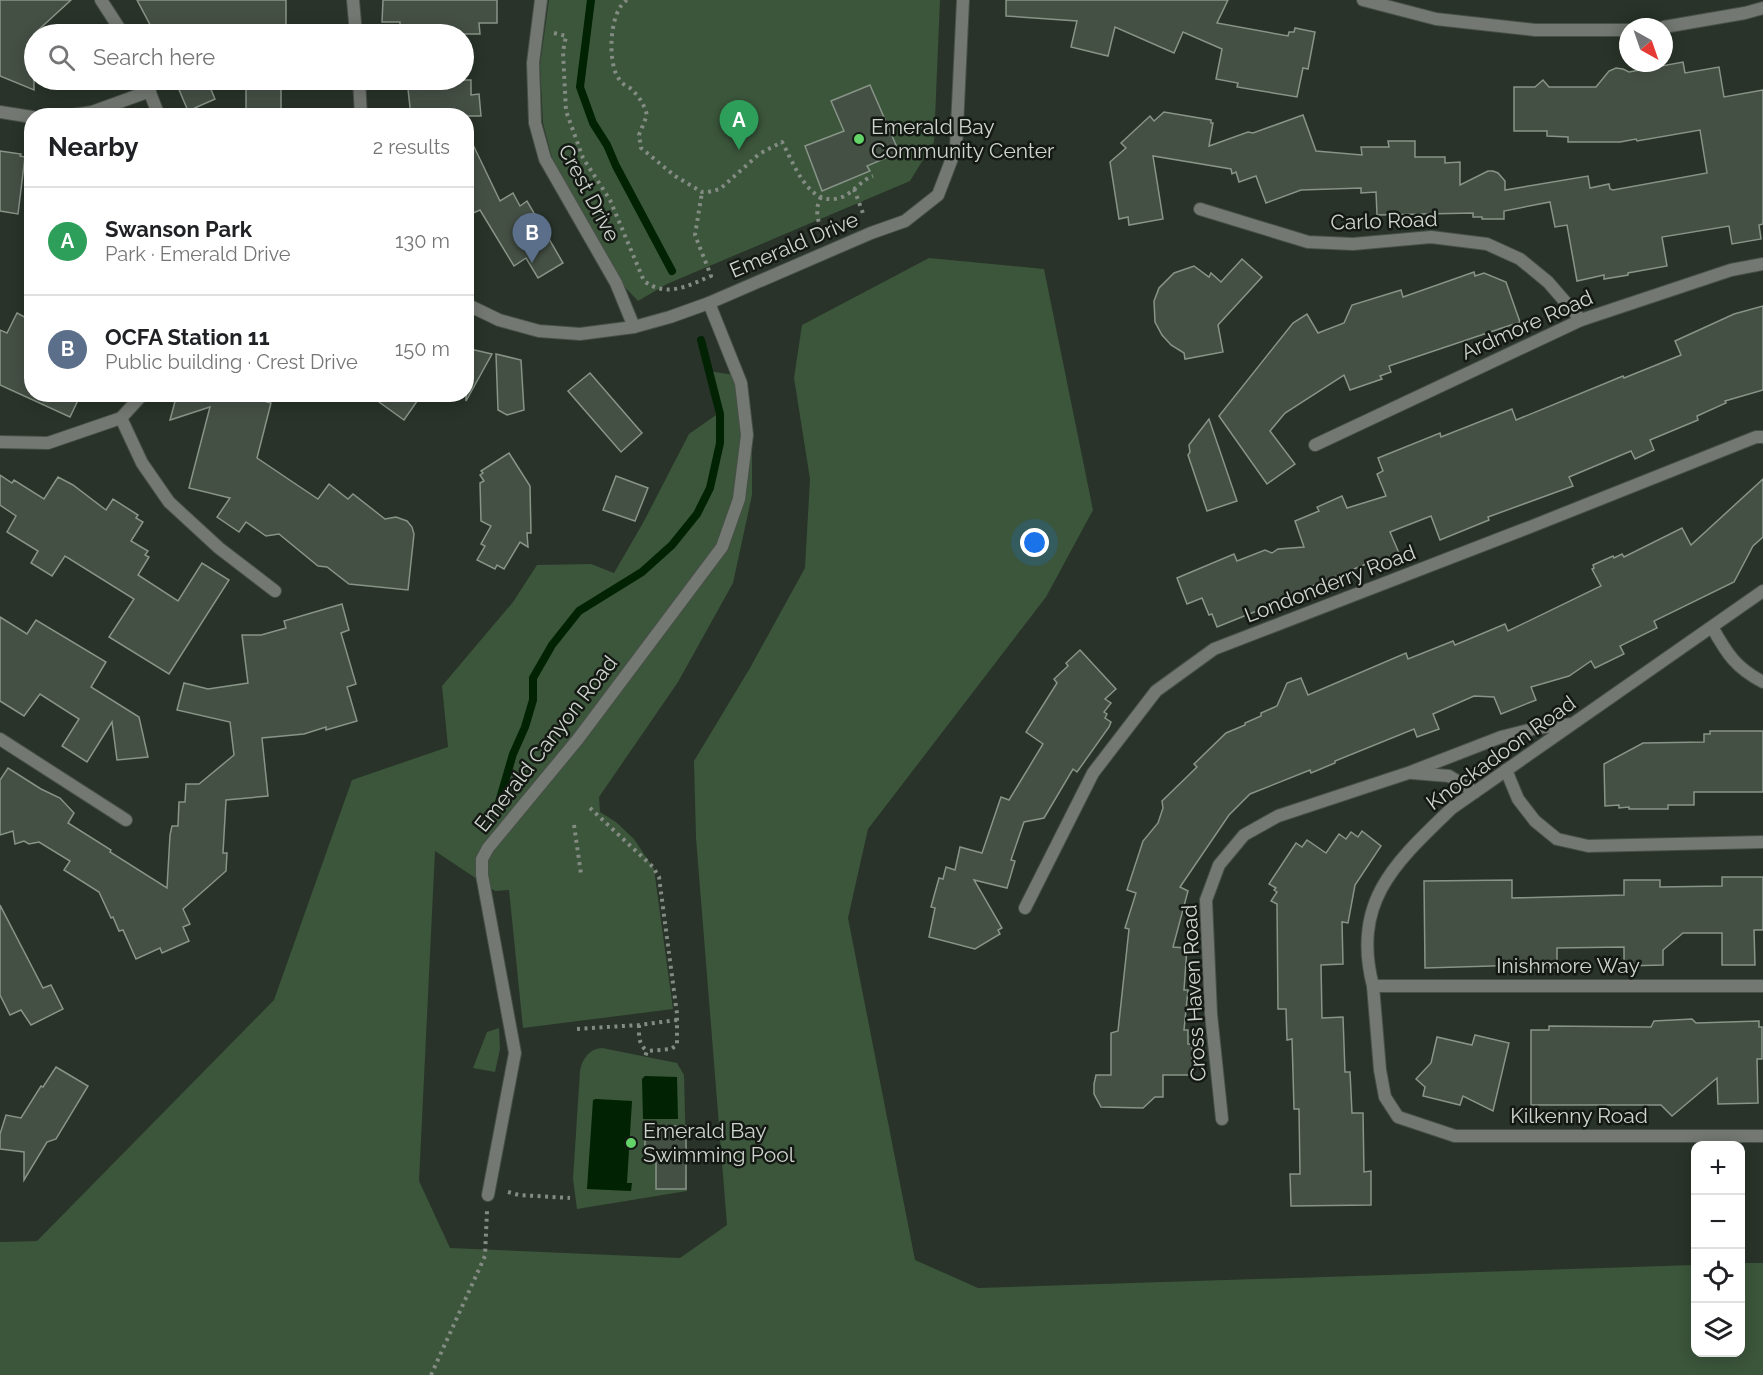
<!DOCTYPE html>
<html lang="en">
<head>
<meta charset="utf-8">
<style>
  :root { --surface:#fff; --page:#f2f2f2; --text:#202124; --muted:#757577; --line:#e0e0e0; --accent:#7c3aed }
  body { margin:0; font-family:Raleway,sans-serif; background:var(--page); color:var(--text) }
  .controls { position:absolute; right:18px; bottom:18px; display:grid; overflow:hidden; border-radius:12px; box-shadow:0 3px 15px #0003 }
  .controls button { width:54px; height:54px; display:grid; place-items:center; padding:0; border:0; border-bottom:2px solid var(--line); background:var(--surface); color:var(--text); font:30px sans-serif }
  .compass { position:absolute; left:1619px; top:18px; width:54px; height:54px; border-radius:50%; background:var(--surface); box-shadow:0 3px 15px #0003; rotate:140deg }
  .you { position:absolute; left:1035px; top:543px; width:21px; height:21px; margin:-15px; border:4px solid #fff; border-radius:50%; background:#1a73e8; box-shadow:0 0 0 9px #1a73e833 }
  .badge { display:grid; place-items:center; width:39px; height:39px; border-radius:50%; background:var(--accent); color:#fff; font-size:20px; font-weight:700 }
  .pin { position:absolute; translate:-50% -50px; filter:drop-shadow(0 2px 3px #0008) }
  .pin::after { content:''; position:absolute; top:32px; width:21px; height:18px; background:inherit; clip-path:polygon(0 0,100% 0,50% 100%) }
  .list { margin:0; padding:0; list-style:none }
  h2 { display:flex; justify-content:space-between; align-items:center; height:78px; margin:0; padding:0 24px; font-size:26px }
  h2 small { font-size:20px; font-weight:400; color:var(--muted) }
  .list li { display:grid; grid-template-columns:39px 1fr auto; gap:18px; align-items:center; box-sizing:border-box; height:108px; padding:0 24px; border-top:2px solid var(--line) }
  .list b { display:block; font-size:22px; white-space:nowrap }
  .list p { margin:0; font-size:20px; white-space:nowrap; color:var(--muted) }
  .list em { font-size:20px; font-style:normal; color:var(--muted) }
  .icon { flex:none; width:33px; height:33px; fill:none; stroke:currentColor; stroke-width:2; stroke-linecap:round; stroke-linejoin:round }
  .map { position:relative; flex:none; width:1763px; height:1375px; overflow:hidden }
  .search { position:absolute; background:var(--surface); box-shadow:0 3px 15px #0003; left:24px; top:24px; width:450px; height:66px; display:flex; align-items:center; gap:15px; box-sizing:border-box; padding:0 21px; border-radius:33px; color:var(--muted); font-size:22px }
  .panel { position:absolute; background:var(--surface); box-shadow:0 3px 15px #0003; left:24px; top:108px; width:450px; height:294px; border-radius:24px }
  .map>svg:first-child { display:block }
</style>
</head>
<body>
<div class="map">
<svg width="1763" height="1375" viewBox="0 0 1763 1375">
  <rect width="100%" height="100%" fill="#293329"/>
  <g fill="#3b563b">
    <polygon points="549,0 940,0 934,142 910,181 667,284 638,301 619,281 552,158 543,123 540,65"/>
    <polygon points="929,258 1044,269 1093,510 1046,597 868,829 848,918 915,1260 978,1288 1695,1265 1696,1352 1740,1352 1741,1263 1763,1263 1763,1375 0,1375 0,1242 37,1241 274,1000 352,780 448,747 442,686 513,602 537,565 591,564 614,573 643,523 689,434 716,415 708,371 741,376 752,427 752,495 733,583 678,682 599,797 600,812 616,822 634,839 654,869 673,1009 523,1028 509,890 495,891 435,851 419,1181 450,1248 680,1258 727,1225 696,838 694,761 750,668 805,568 810,479 794,378 802,325"/>
    <polygon points="499,1028 500,1049 495,1072 473,1068 487,1032"/>
    <path d="M602 1048 677 1063 684 1075 687 1191 577 1209 573 1179 580 1071C582 1059 589 1049 602 1048Z"/>
  </g>
  <g fill="#012303">
    <polygon points="645,1076 677,1077 678,1119 643,1119 642,1079"/>
    <polygon points="596,1099 632,1101 627,1183 632,1183 631,1191 587,1189 593,1100"/>
  </g>
  <g fill="none" stroke-linecap="round" stroke-linejoin="round">
    <g stroke="#012303" stroke-width="8">
      <polyline points="591,0 580,87 593,123 607,145 616,166 672,271"/>
      <polyline points="499,802 513,754 525,727 533,700 533,678 552,645 579,611 642,572 672,545 697,514 710,488 720,443 720,414 701,340"/>
    </g>
  </g>
  <g fill="#455045" stroke="#889488" stroke-width="1.5">
    <polygon points="0,0 71,0 34,34 34,90 0,76"/>
    <polygon points="137,0 286,0 286,32 277,32 277,34 155,34"/>
    <polygon points="383,0 497,0 497,23 479,23 480,34 400,34 400,22 382,22"/>
    <polygon points="1006,0 1228,0 1217,23 1288,36 1289,32 1294,32 1295,28 1315,32 1308,69 1303,68 1297,97 1237,87 1238,83 1216,79 1222,49 1183,32 1174,53 1115,27 1108,56 1071,47 1077,21 1006,16"/>
    <polygon points="1683,62 1685,73 1719,67 1724,97 1763,90 1763,224 1759,225 1761,239 1732,244 1729,226 1662,237 1667,266 1628,273 1628,275 1604,279 1604,275 1577,281 1567,225 1555,227 1550,202 1504,211 1504,219 1482,219 1482,217 1473,217 1473,213 1377,215 1376,192 1361,193 1361,188 1301,190 1266,203 1256,176 1239,182 1236,172 1232,174 1231,169 1153,156 1163,219 1129,225 1128,217 1119,219 1110,162 1126,148 1121,143 1150,116 1154,121 1164,112 1211,120 1211,123 1213,123 1209,146 1248,132 1253,133 1303,115 1316,151 1362,155 1361,147 1389,147 1388,141 1415,141 1415,157 1445,157 1445,163 1460,162 1460,185 1488,171 1493,171 1498,173 1505,181 1505,190 1588,176 1590,188 1609,184 1610,189 1613,190 1707,173 1700,130 1637,141 1636,139 1620,142 1568,142 1568,137 1547,136 1547,131 1514,131 1514,87 1535,87 1543,80 1549,87 1596,87 1609,71 1616,68 1623,69 1629,72"/>
    <polygon points="175,80 189,81 207,80 215,99 188,111"/>
    <rect x="246" y="80" width="35" height="36"/>
    <polygon points="407,80 471,80 471,95 479,94 481,116 411,116"/>
    <polygon points="870,85 899,152 867,166 870,171 822,191 805,146 844,131 831,101"/>
    <polygon points="466,130 500,201 513,193 520,206 527,201 563,263 538,278 526,258 514,266 480,210 466,216"/>
    <polygon points="0,151 21,154 20,156 25,157 18,214 0,211"/>
    <polygon points="1242,259 1262,277 1218,325 1223,352 1185,359 1184,353 1171,345 1162,335 1155,322 1154,301 1159,288 1174,273 1194,266 1209,277 1211,273 1221,282"/>
    <polygon points="1474,272 1475,276 1484,273 1506,282 1520,322 1389,366 1391,372 1380,376 1382,379 1350,390 1344,375 1285,413 1270,431 1295,464 1267,484 1219,416 1293,323 1307,314 1318,333 1344,323 1352,305 1401,290 1403,297"/>
    <polygon points="1763,306 1763,390 1725,401 1726,403 1697,416 1698,420 1650,440 1654,450 1635,459 1631,451 1569,477 1573,486 1488,517 1489,520 1440,540 1431,516 1390,532 1399,553 1372,564 1371,562 1303,590 1304,592 1217,627 1212,614 1209,615 1202,598 1187,604 1177,578 1234,554 1237,561 1265,550 1272,553 1278,549 1304,547 1295,521 1319,511 1317,507 1342,496 1347,508 1386,496 1377,474 1383,471 1378,458 1440,433 1441,437 1512,409 1516,420 1623,376 1624,378 1681,355 1675,341 1734,314"/>
    <polygon points="17,313 32,321 32,394 81,394 70,417 0,385 0,330 7,333"/>
    <polygon points="466,348 492,354 466,401"/>
    <polygon points="496,354 521,360 524,410 507,415 498,410"/>
    <polygon points="590,373 642,433 621,452 568,391"/>
    <polygon points="177,394 238,394 271,403 257,458 318,499 329,484 348,499 353,494 385,519 396,517 407,521 412,527 414,534 408,590 349,584 327,567 318,566 279,534 266,536 246,522 239,532 217,517 230,498 189,488 210,407 170,420"/>
    <polygon points="368,394 422,394 404,420"/>
    <polygon points="1209,419 1237,501 1207,511 1188,455 1190,452 1189,445"/>
    <polygon points="509,453 530,486 531,533 527,533 528,547 520,542 504,569 497,565 495,569 477,560 485,546 481,544 491,526 481,521 480,483 484,481 480,475 483,473 481,471"/>
    <polygon points="0,475 12,483 14,480 44,499 58,477 73,485 106,510 113,499 138,515 136,518 143,522 131,541 148,551 145,555 149,557 138,575 178,601 202,563 229,580 169,674 109,637 134,599 65,556 52,576 31,563 38,551 7,532 16,516 0,505"/>
    <polygon points="616,476 648,488 635,521 603,510"/>
    <polygon points="1763,479 1763,537 1753,546 1734,582 1654,621 1657,628 1620,646 1624,654 1595,668 1591,661 1569,676 1531,687 1536,700 1501,714 1494,697 1474,696 1433,714 1439,729 1417,737 1414,729 1335,761 1335,763 1311,773 1310,770 1250,794 1229,815 1180,887 1188,891 1173,947 1187,948 1184,990 1188,990 1184,1030 1188,1030 1188,1044 1192,1044 1192,1075 1163,1075 1163,1097 1155,1097 1143,1108 1101,1107 1094,1094 1094,1084 1096,1075 1111,1075 1111,1033 1118,1031 1129,929 1125,928 1136,893 1127,890 1143,841 1158,823 1163,808 1162,801 1197,767 1194,764 1226,733 1245,725 1245,723 1261,716 1261,713 1277,706 1287,683 1301,678 1308,695 1406,653 1408,659 1453,641 1455,645 1505,624 1508,631 1601,586 1592,569 1594,568 1593,565 1613,556 1614,558 1622,554 1624,557 1682,528 1691,545"/>
    <polygon points="342,604 349,630 341,633 356,684 347,687 357,721 326,730 326,727 304,734 262,738 268,796 226,800 223,853 227,853 226,871 183,909 190,924 183,927 189,941 162,953 160,948 136,959 123,930 119,931 113,917 111,918 99,892 64,870 70,861 39,842 29,844 24,841 15,844 13,831 0,835 0,780 8,768 41,789 60,798 74,813 68,823 111,850 110,852 167,888 170,835 172,826 178,826 179,802 185,802 186,784 199,784 234,755 230,722 177,710 184,683 208,689 248,683 242,635 261,635 286,628 284,621"/>
    <polygon points="0,617 27,634 36,620 106,662 91,687 139,717 148,757 117,760 112,722 87,762 62,746 79,719 40,694 24,716 0,701"/>
    <polygon points="1080,650 1116,689 1105,699 1111,703 1104,712 1107,714 1105,718 1111,722 1109,727 1077,772 1073,769 1044,818 1024,822 1011,860 1015,861 1007,888 974,880 1002,928 998,930 1000,934 975,949 929,937 935,908 931,907 939,878 943,879 946,867 955,870 960,847 982,853 1001,797 1009,800 1043,744 1026,732 1057,683 1054,679 1068,666 1066,663"/>
    <polygon points="1710,731 1763,731 1763,792 1694,792 1694,805 1668,805 1668,809 1629,809 1629,807 1619,808 1619,805 1605,806 1604,764 1643,743 1704,742 1704,734 1710,734"/>
    <polygon points="1362,831 1381,846 1355,885 1348,923 1342,922 1343,964 1321,965 1322,1018 1343,1017 1345,1072 1350,1072 1352,1113 1363,1113 1364,1172 1371,1171 1371,1205 1291,1206 1290,1174 1300,1174 1299,1109 1294,1109 1292,1039 1287,1040 1286,1009 1278,1009 1277,904 1271,901 1277,892 1274,890 1276,888 1269,884 1296,843 1302,847 1307,840 1326,853 1339,834 1346,839 1351,832 1358,837"/>
    <polygon points="1722,877 1763,877 1763,930 1754,930 1755,965 1722,965 1722,933 1683,933 1663,950 1663,965 1624,966 1624,947 1557,948 1557,968 1529,968 1529,965 1425,968 1424,881 1512,880 1512,898 1624,895 1624,880 1660,880 1660,887 1722,886"/>
    <polygon points="0,905 43,988 51,985 63,1009 31,1025 21,1010 10,1015 0,995"/>
    <polygon points="1692,1019 1696,1023 1759,1021 1759,1027 1762,1027 1762,1059 1757,1059 1758,1103 1718,1104 1717,1078 1672,1116 1661,1105 1531,1105 1531,1030 1549,1030 1549,1026 1651,1027 1654,1021"/>
    <polygon points="1475,1035 1509,1043 1493,1111 1463,1096 1460,1105 1423,1096 1425,1087 1416,1079 1431,1063 1437,1037 1472,1045"/>
    <polygon points="56,1067 88,1086 56,1139 47,1142 24,1180 24,1152 0,1149 0,1134 6,1115 21,1118 41,1086 43,1087"/>
    <polygon points="645,1126 686,1126 686,1189 656,1189 656,1160 645,1160"/>
  </g>
  <g fill="none" stroke-linecap="round" stroke-linejoin="round">
    <g stroke="#475047" stroke-width="14">
      <g id="minor">
        <polyline points="101,0 123,34"/>
        <polyline points="353,0 356,34"/>
        <polyline points="541,0 533,63 535,123 545,159 616,283 634,327"/>
        <polyline points="1363,0 1436,19 1535,30 1628,30"/>
        <polyline points="1664,27 1745,13 1763,8"/>
        <polyline points="145,80 159,116"/>
        <polyline points="359,80 361,116"/>
        <polyline points="0,112 32,117"/>
        <polyline points="66,116 92,112 150,91"/>
        <polyline points="1200,209 1308,242 1353,244 1431,237 1487,244 1520,259 1548,282 1581,320"/>
        <polyline points="466,304 499,320 539,331 580,334 634,327 670,317 709,303 871,233 905,221 938,195 956,148 963,0"/>
        <polyline points="143,394 121,418 142,463 169,502 219,548 275,591"/>
        <polyline points="0,442 48,443 121,418"/>
        <polyline points="1315,445 1581,320 1731,270 1763,264"/>
        <path d="M1763 591 1452 808C1396 862 1351 901 1373 986L1380 1070 1385 1097 1398 1117 1455 1136H1763"/>
        <path d="M1712 627C1727 654 1736 668 1763 682"/>
        <polyline points="0,739 126,820"/>
        <polyline points="1506,770 1518,799 1535,821 1557,839 1588,846 1763,842"/>
        <polyline points="1412,773 1449,776 1475,792"/>
        <polyline points="1025,908 1093,773 1156,691 1214,649 1530,527 1756,437 1763,437"/>
        <polyline points="1373,986 1763,986"/>
        <polyline points="1222,1119 1211,1014 1206,900 1219,865 1244,835 1278,816 1408,773 1501,737 1537,728 1571,724"/>
        <polyline points="488,1195 515,1053 482,875 482,859 488,848 578,739 722,547 739,499 747,435 741,383 709,303"/>
      </g>
    </g>
    <g stroke="#838b83" stroke-width="4" stroke-dasharray="3 4.5" stroke-linecap="butt">
      <path d="M627 0C609 11 607 63 619 79 621 83 626 86 630 88 639 96 644 104 647 115L639 135 641 148 675 176 702 192H708L720 189 759 154 782 142C794 163 809 210 842 197 853 193 861 180 873 176"/>
      <path d="M554 33 566 36 563 52 566 111 583 158 610 200 644 281C667 298 687 286 711 276L695 235 702 192"/>
      <polyline points="854,189 864,216"/>
      <path d="M821 197C814 209 818 222 823 234"/>
      <polyline points="590,808 653,867 659,877 677,1014 677,1045 671,1049 647,1051 645,1057"/>
      <polyline points="574,825 581,874"/>
      <path d="M639 1025C639 1035 638 1044 647 1051"/>
      <polyline points="577,1029 639,1025 677,1020"/>
      <polyline points="508,1192 519,1195 570,1198"/>
      <polyline points="431,1375 485,1256 487,1211"/>
    </g>
    <use href="#minor" stroke="#737872" stroke-width="12"/>
  </g>
  <g fill="#63d468" stroke="#151914" stroke-width="2">
    <circle cx="859" cy="139" r="6"/>
    <circle cx="631" cy="1143" r="6"/>
  </g>
  <g text-anchor="middle" stroke-width="5" stroke-linejoin="round" paint-order="stroke">
    <g font-size="21" fill="#ced5ce" stroke="#151914" text-anchor="start">
      <text x="871" y="134">Emerald Bay<tspan x="871" dy="24">Community Center</tspan></text>
      <text x="643" y="1138">Emerald Bay<tspan x="643" dy="24">Swimming Pool</tspan></text>
    </g>
    <g font-size="21" fill="#ced5ce" stroke="#151914">
      <text transform="translate(589 193) rotate(62)" y="7">Crest Drive</text>
      <text transform="translate(1384 221) rotate(-2)" y="7">Carlo Road</text>
      <text transform="translate(794 245) rotate(-23)" y="7">Emerald Drive</text>
      <text transform="translate(1527 325) rotate(-24)" y="7">Ardmore Road</text>
      <text transform="translate(1330 584) rotate(-21)" y="7">Londonderry Road</text>
      <text transform="translate(546 744) rotate(-52)" y="7">Emerald Canyon Road</text>
      <text transform="translate(1501 753) rotate(-36)" y="7">Knockadoon Road</text>
      <text x="1568" y="973">Inishmore Way</text>
      <text transform="translate(1194 993) rotate(-93)" y="7">Cross Haven Road</text>
      <text x="1579" y="1123">Kilkenny Road</text>
    </g>
  </g>
</svg>
<div class="controls">
<button>+</button>
<button>−</button>
<button><svg class="icon" aria-label="locate" viewBox="0 0 24 24"><circle cx="12" cy="12" r="6"/><path d="M12 2v4M12 18v4M2 12h4M18 12h4"/></svg></button>
<button><svg class="icon" aria-label="layers" viewBox="0 0 24 24"><path d="M12 4l9 5-9 5-9-5zM3 14l9 5 9-5"/></svg></button>
</div>
<svg class="compass" viewBox="-18 -18 36 36"><path d="M0-13l5 13h-10z" fill="#e53935"/><path d="M0 13l5-13h-10z" fill="#757577"/></svg>
<div class="you"></div>
<div class="pin badge" style="left:739px;top:150px;background:#2e9e5b">A</div>
<div class="pin badge" style="left:532px;top:263px;background:#5c6f8a">B</div>
<div class="search"><svg class="icon" aria-label="search" viewBox="0 0 24 24"><circle cx="10" cy="10" r="6"/><path d="M15 15l6 6"/></svg>Search here</div>
<section class="panel">
<h2>Nearby<small>2 results</small></h2>
<ul class="list">
<li><span class="badge" style="background:#2e9e5b">A</span><div><b>Swanson Park</b><p>Park · Emerald Drive</p></div><em>130 m</em></li>
<li><span class="badge" style="background:#5c6f8a">B</span><div><b>OCFA Station 11</b><p>Public building · Crest Drive</p></div><em>150 m</em></li>
</ul>
</section>
</div>
</body>
</html>
